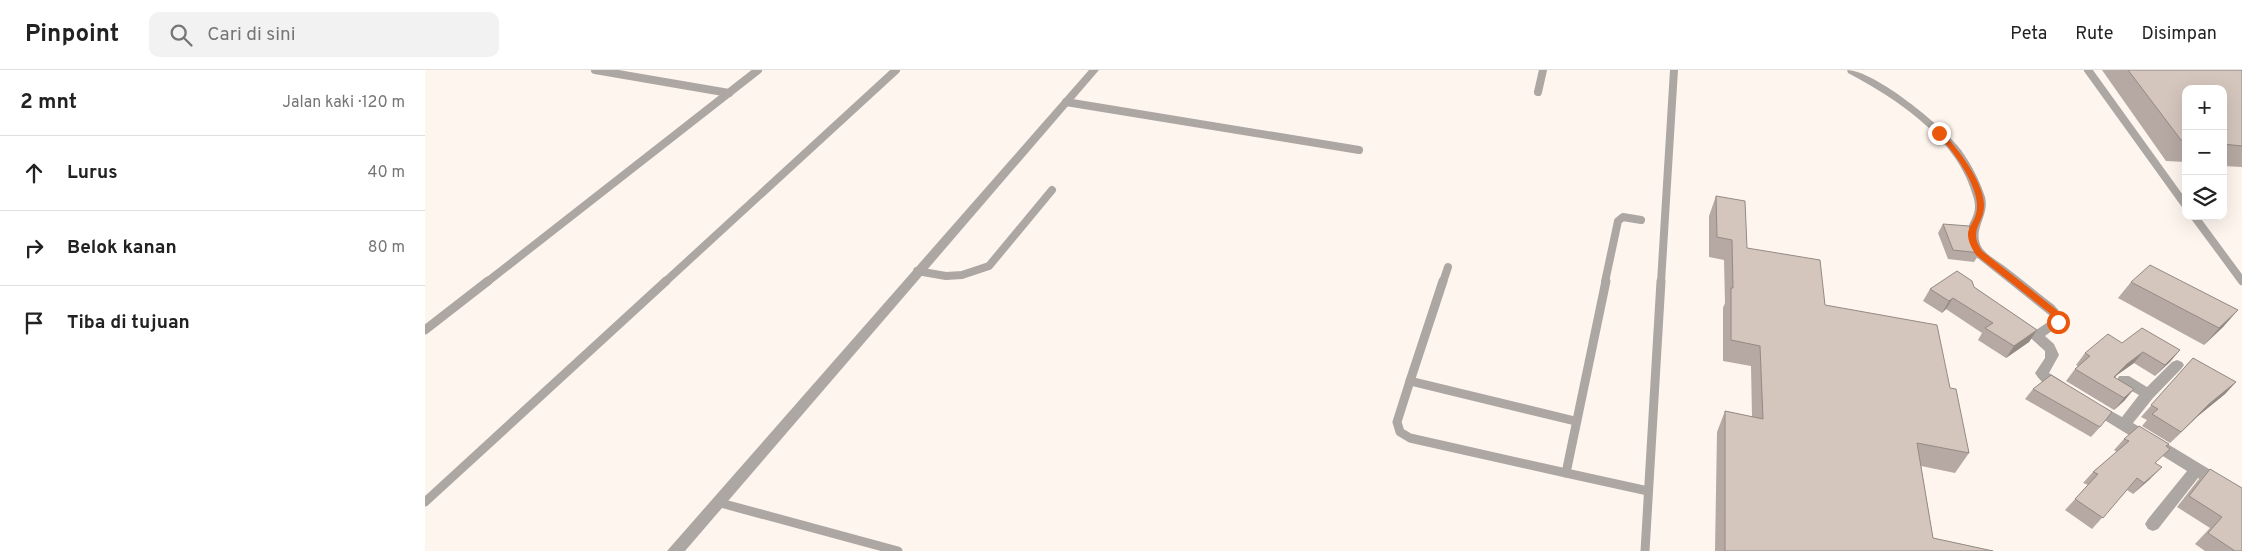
<!DOCTYPE html>
<html lang="id">
<head>
<meta charset="utf-8">
<style>
  :root { --surface:#fff; --page:#f2f2f2; --text:#222; --muted:#767676; --line:#e0e0e0 }
  body { margin:0; font-family:Overpass,sans-serif; background:var(--page); color:var(--text) }
  .controls { position:absolute; right:15px; top:15px; display:grid; overflow:hidden; border-radius:10px; box-shadow:0 5px 20px #0002 }
  .controls button { width:45px; height:45px; display:grid; place-items:center; padding:0; border:0; border-bottom:1px solid var(--line); background:var(--surface); color:var(--text); font:25px sans-serif }
  .stop { position:absolute; width:15px; height:15px; margin:-11px; border:4px solid #ea580c; border-radius:50%; background:#fff }
  .stop.end { background:#ea580c; border-color:#fff; box-shadow:0 1px 5px #0008 }
  .list { margin:0; padding:0; list-style:none }
  h2 { display:flex; justify-content:space-between; align-items:center; height:65px; margin:0; padding:0 20px; font-size:21px }
  h2 small { font-size:16px; font-weight:400; color:var(--muted) }
  .list li { display:grid; grid-template-columns:32px 1fr auto; gap:15px; align-items:center; box-sizing:border-box; height:75px; padding:0 20px; border-top:1px solid var(--line) }
  .list b { display:block; font-size:19px; white-space:nowrap }
  .list em { font-size:16px; font-style:normal; color:var(--muted) }
  .icon { flex:none; width:28px; height:28px; fill:none; stroke:currentColor; stroke-width:2; stroke-linecap:round; stroke-linejoin:round }
  .map { position:relative; flex:none; width:1817px; height:481px; overflow:hidden }
  header { display:flex; align-items:center; gap:30px; box-sizing:border-box; height:70px; padding:0 25px; background:var(--surface); border-bottom:1px solid var(--line) }
  header strong { font-size:24px }
  nav { display:flex; gap:28px; margin-inline-start:auto; font-size:18px }
  .search { width:350px; height:45px; background:var(--page); display:flex; align-items:center; gap:12px; box-sizing:border-box; padding:0 18px; border-radius:10px; color:var(--muted); font-size:19px }
  main { display:flex }
  aside { flex:1; background:var(--surface) }
  .map>svg:first-child { display:block }
</style>
</head>
<body>
<header>
<strong>Pinpoint</strong>
<div class="search"><svg class="icon" aria-label="search" viewBox="0 0 24 24"><circle cx="10" cy="10" r="6"/><path d="M15 15l6 6"/></svg>Cari di sini</div>
<nav><a>Peta</a><a>Rute</a><a>Disimpan</a></nav>
</header>
<main>
<aside>
<h2>2 mnt<small>Jalan kaki · 120 m</small></h2>
<ul class="list">
<li><svg class="icon" aria-label="ahead" viewBox="0 0 24 24"><path d="M12 20V5M6 11l6-6 6 6"/></svg><div><b>Lurus</b></div><em>40 m</em></li>
<li><svg class="icon" aria-label="right" viewBox="0 0 24 24"><path d="M7 20v-9h11M14 6l5 5-5 5"/></svg><div><b>Belok kanan</b></div><em>80 m</em></li>
<li><svg class="icon" aria-label="arrive" viewBox="0 0 24 24"><path d="M6 21V4h12l-3 4 3 4H6"/></svg><div><b>Tiba di tujuan</b></div></li>
</ul>
</aside>
<div class="map">
<svg width="1817" height="481" viewBox="0 0 1817 481">
  <rect width="100%" height="100%" fill="#fef5ef"/>
  <g fill="none" stroke-linecap="round" stroke-linejoin="round">
    <g stroke="#ada7a3" stroke-width="8">
      <polyline points="170,0 304,23"/>
      <polyline points="1663,0 1761,136"/>
      <polyline points="1113,22 1118,0"/>
      <polyline points="641,32 934,80"/>
      <polyline points="1769,146 1817,211"/>
      <polyline points="492,201 521,206 537,205 564,196 627,120"/>
      <polyline points="62,212 333,0"/>
      <polyline points="240,212 471,0"/>
      <polyline points="1018,212 1023,197"/>
      <polyline points="1180,212 1193,151 1198,147 1216,150"/>
      <polyline points="1236,212 1249,0"/>
    </g>
    <g stroke="#ada7a3" stroke-width="9">
      <polyline points="1181,211 1141,403 1223,421"/>
      <polyline points="0,260 63,211"/>
      <polyline points="985,311 1018,211"/>
      <polyline points="1141,403 985,368 975,362 972,352 985,311 1150,351"/>
      <polyline points="0,432 241,211"/>
      <polyline points="292,432 473,481"/>
      <polyline points="1220,481 1236,211"/>
    </g>
    <g fill="#ada7a3" fill-rule="evenodd">
      <path d="M1422 0C1449 0 1519 57 1536 80 1546 94 1555 111 1560 127 1565 146 1546 160 1557 178 1562 185 1571 190 1578 195 1595 208 1612 222 1629 235L1636 243 1639 252 1620 266 1629 274 1634 285 1624 303 1640 313 1642 317 1640 321C1629 324 1615 312 1610 303L1620 288V281L1599 262 1605 257 1611 260 1626 250 1624 245 1550 186C1530 153 1555 154 1549 129 1535 70 1472 29 1423 3Z"/>
      <polygon points="1752,290 1757,292 1759,295 1757,298 1728,328 1708,353 1817,419 1817,433 1773,408 1733,459 1728,461 1723,459 1720,454 1723,449 1762,401 1665,341 1663,337 1665,333 1670,332 1697,347 1714,325 1694,314 1692,310 1694,306 1704,306 1722,317 1747,292"/>
    </g>
    <polygon fill="#ada7a3" fill-rule="evenodd" points="664,0 674,0 260,481 242,481"/>
  </g>
  <g fill="#b6a9a3">
    <polygon points="1677,0 1817,0 1817,97 1798,96 1798,19 1761,19 1761,92 1741,91"/>
    <polygon points="1291,126 1322,178 1400,235 1525,318 1544,383 1530,403 1496,396 1508,468 1568,481 1290,481 1292,362 1300,341 1327,347 1326,296 1298,291 1298,238 1300,233 1299,190 1284,187 1284,146"/>
    <polygon points="1518,154 1555,183 1549,192 1523,189 1513,163"/>
    <polygon points="1706,212 1813,240 1798,257 1779,275 1693,228"/>
    <polygon points="1549,217 1612,260 1604,272 1581,288 1553,270 1557,263 1521,239 1517,243 1498,231 1505,219"/>
    <polygon points="1697,273 1755,280 1730,306 1709,293 1692,305 1690,308 1709,319 1699,331 1689,340 1641,311 1650,299 1653,296 1651,295 1660,283"/>
    <polygon points="1768,288 1811,312 1800,324 1773,346 1745,373 1717,356 1722,350 1716,347"/>
    <polygon points="1608,319 1675,357 1666,367 1600,329"/>
    <polygon points="1699,369 1741,376 1730,393 1725,409 1708,424 1702,420 1667,459 1640,440 1663,415 1658,413 1668,402 1692,382 1689,380"/>
    <polygon points="1785,399 1817,481 1780,481 1770,474 1785,458 1752,437 1773,410"/>
  </g>
  <g fill="#948a84">
    <polygon points="1528,228 1521,239 1517,243 1524,231"/>
    <polygon points="1813,240 1798,257 1779,275 1794,258"/>
    <polygon points="1612,260 1604,272 1581,288 1589,276"/>
    <polygon points="1755,280 1745,292 1730,306 1740,295"/>
    <polygon points="1718,282 1709,293 1692,305 1679,318 1689,307 1702,294"/>
    <polygon points="1811,312 1800,324 1773,346 1745,373 1784,334"/>
    <polygon points="1709,319 1699,331 1689,340 1699,328"/>
    <polygon points="1737,397 1725,409 1708,424 1719,413"/>
  </g>
  <g fill="#d4c5bd" stroke="#948a84">
    <polygon points="1703,0 1817,0 1817,76 1798,74 1798,19 1761,19 1761,71 1756,70"/>
    <polygon points="1291,126 1320,131 1322,178 1395,190 1400,235 1512,255 1525,318 1531,319 1544,383 1492,373 1508,468 1568,481 1300,481 1300,341 1338,349 1335,276 1306,270 1306,218 1308,218 1307,170 1292,167"/>
    <polygon points="1518,154 1544,156 1555,183 1528,180"/>
    <polygon points="1725,195 1813,240 1794,258 1706,212"/>
    <polygon points="1532,201 1547,211 1549,217 1612,260 1589,276 1560,258 1568,253 1528,228 1524,231 1505,219"/>
    <polygon points="1717,258 1755,280 1740,295 1718,282 1702,294 1689,307 1709,319 1699,328 1650,299 1665,286 1660,283 1683,264 1697,273"/>
    <polygon points="1768,288 1811,312 1784,334 1756,362 1727,344 1733,339 1726,335"/>
    <polygon points="1626,305 1687,342 1675,357 1608,319"/>
    <polygon points="1714,356 1744,374 1741,376 1745,379 1730,393 1737,397 1719,413 1712,408 1678,448 1650,429 1673,404 1668,402 1704,371 1699,369"/>
    <polygon points="1785,399 1817,418 1817,481 1810,481 1783,463 1797,447 1764,426"/>
  </g>
  <path fill="#ea580c" d="M1512 61H1516C1532 77 1558 111 1559 134 1560 154 1542 159 1557 181L1633 241 1637 252 1636 254H1630L1627 245 1551 185C1532 155 1553 158 1552 134 1551 112 1527 79 1512 64Z"/>
</svg>
<div class="controls">
<button>+</button>
<button>−</button>
<button><svg class="icon" aria-label="layers" viewBox="0 0 24 24"><path d="M12 4l9 5-9 5-9-5zM3 14l9 5 9-5"/></svg></button>
</div>
<div class="stop" style="left:1633px;top:252px"></div>
<div class="stop end" style="left:1514px;top:63px"></div>
</div>
</main>
</body>
</html>
